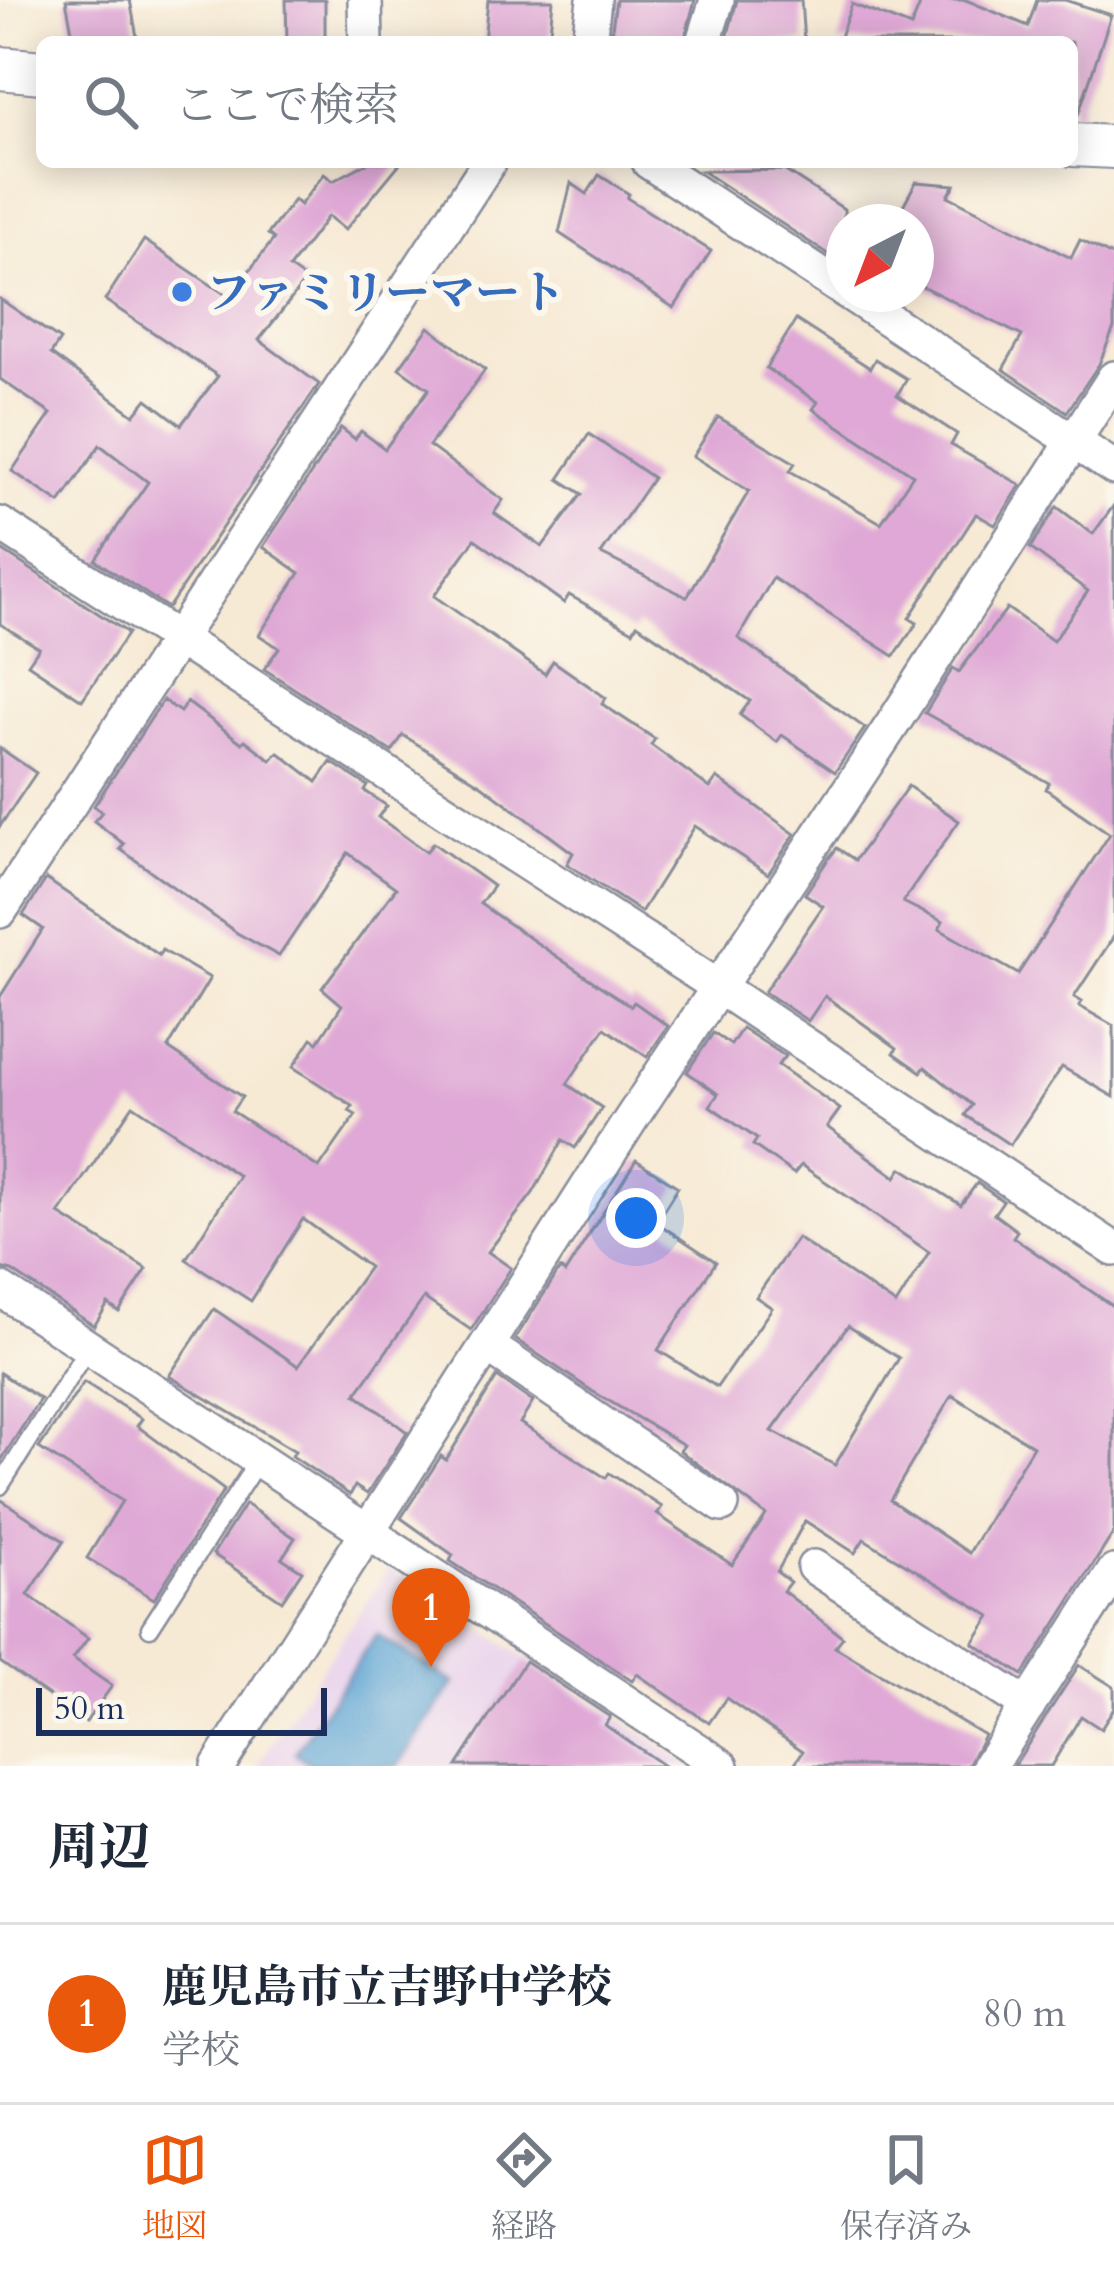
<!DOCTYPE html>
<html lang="ja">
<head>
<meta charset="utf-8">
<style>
  :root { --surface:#fff; --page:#f2f2f3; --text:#1f2937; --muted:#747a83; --line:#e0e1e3; --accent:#ea580c }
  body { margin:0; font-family:Cardo,"Noto Serif JP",serif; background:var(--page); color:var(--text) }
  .compass { position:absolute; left:826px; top:204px; width:108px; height:108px; border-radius:50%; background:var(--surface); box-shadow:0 6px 30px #0003; rotate:222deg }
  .scale { position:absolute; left:36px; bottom:30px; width:291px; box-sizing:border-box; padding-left:12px; border:6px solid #1b2f5e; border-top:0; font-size:33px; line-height:42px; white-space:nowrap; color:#1b2f5e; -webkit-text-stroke:9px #fbf7ec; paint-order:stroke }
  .you { position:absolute; left:636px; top:1218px; width:42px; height:42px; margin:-30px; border:9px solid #fff; border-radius:50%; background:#1a73e8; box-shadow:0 0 0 18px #1a73e833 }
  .badge { display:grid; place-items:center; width:78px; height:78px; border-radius:50%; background:var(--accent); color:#fff; font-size:39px; font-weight:700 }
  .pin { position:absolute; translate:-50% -99px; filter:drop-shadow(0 3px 6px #0008) }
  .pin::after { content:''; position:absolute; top:63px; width:42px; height:36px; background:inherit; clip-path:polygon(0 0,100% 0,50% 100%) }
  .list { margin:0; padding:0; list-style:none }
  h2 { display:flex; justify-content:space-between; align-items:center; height:156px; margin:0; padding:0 48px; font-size:51px }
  h2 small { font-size:39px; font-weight:400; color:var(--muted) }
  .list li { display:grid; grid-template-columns:78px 1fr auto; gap:36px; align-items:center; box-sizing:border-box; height:180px; padding:0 48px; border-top:3px solid var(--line) }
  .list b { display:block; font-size:45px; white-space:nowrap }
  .list p { margin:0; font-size:39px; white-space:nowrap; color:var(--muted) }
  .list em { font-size:39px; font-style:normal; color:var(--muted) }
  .icon { flex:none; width:66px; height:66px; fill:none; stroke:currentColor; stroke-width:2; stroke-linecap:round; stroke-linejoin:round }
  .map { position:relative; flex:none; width:1114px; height:1766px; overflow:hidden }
  .search { position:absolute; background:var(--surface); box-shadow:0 6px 30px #0003; left:36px; right:36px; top:36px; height:132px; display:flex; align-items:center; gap:30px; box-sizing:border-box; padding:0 42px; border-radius:18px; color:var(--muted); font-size:45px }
  .sheet { height:336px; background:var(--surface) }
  nav { display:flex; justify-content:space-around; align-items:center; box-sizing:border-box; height:168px; border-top:3px solid var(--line); background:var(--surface); font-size:33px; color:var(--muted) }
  nav a { display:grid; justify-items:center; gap:6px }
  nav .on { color:var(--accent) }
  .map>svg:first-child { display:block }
</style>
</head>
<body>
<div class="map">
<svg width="1114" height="1766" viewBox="0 0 1114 1766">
  <rect width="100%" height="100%" fill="#fbf7ec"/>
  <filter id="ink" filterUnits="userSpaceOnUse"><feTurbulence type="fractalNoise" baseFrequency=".00833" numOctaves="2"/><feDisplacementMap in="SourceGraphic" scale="24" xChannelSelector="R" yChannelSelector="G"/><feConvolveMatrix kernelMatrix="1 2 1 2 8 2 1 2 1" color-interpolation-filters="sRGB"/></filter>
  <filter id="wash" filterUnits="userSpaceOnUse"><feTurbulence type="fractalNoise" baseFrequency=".004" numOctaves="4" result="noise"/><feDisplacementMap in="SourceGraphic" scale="48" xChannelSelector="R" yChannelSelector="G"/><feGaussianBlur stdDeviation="2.7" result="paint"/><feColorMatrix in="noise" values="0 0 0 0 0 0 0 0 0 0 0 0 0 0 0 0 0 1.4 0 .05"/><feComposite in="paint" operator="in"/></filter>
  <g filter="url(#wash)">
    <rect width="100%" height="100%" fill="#f7ead5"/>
    <polygon fill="#e9d2ed" points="389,1568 690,1766 257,1766"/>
    <polygon fill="#5ea5d5" stroke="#3c6a9a" stroke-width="3" points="376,1635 454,1683 398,1766 314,1766 295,1753"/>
    <g id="blocks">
      <g fill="#dfa8d6" fill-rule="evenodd">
        <polygon points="66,0 130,0 138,42 74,42"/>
        <polygon points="286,0 325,0 325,42 287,42"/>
        <polygon points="488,0 553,0 549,42 484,42"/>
        <polygon points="616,0 695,0 684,42 610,42"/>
        <polygon points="737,0 801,0 804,42 726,42"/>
        <polygon points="922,0 966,0 1028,26 1037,0 1065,0 1111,15 1078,115 1072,114 1072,42 838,42 852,4 911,27"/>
        <polygon points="369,162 401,162 345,230 328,216 289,268 306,280 259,340 319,384 168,608 95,560 148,482 100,445 60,503 12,471 51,414 0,379 0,299 60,340 51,354 134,415 147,399 181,425 218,376 105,300 144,240 229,297 274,239 268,234 294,200 300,205 324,174 333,181"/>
        <polygon points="784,170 844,209 844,265 702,171"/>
        <polygon points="599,175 629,194 627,198 711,251 674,308 559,233 571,183 587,194"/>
        <polygon points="916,182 955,185 948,196 1071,258 1080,240 1114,257 1114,328 1099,364 1067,412 1003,369 1022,336 916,283 916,222 894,222"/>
        <polygon points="796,320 870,368 875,359 907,379 897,395 957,434 951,445 1021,485 995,525 976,514 909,618 917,623 894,656 773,578 738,638 865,728 835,772 782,735 777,742 740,715 750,701 637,624 633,631 569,595 564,603 475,539 434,596 545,674 553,661 606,698 602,704 655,739 651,745 710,788 717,778 795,834 768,874 695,826 641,912 567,864 573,853 483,786 403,735 392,752 264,669 279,648 259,635 300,573 263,547 341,428 355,439 361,431 385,449 429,389 399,368 429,327 485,370 429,446 503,500 494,513 542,547 582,494 559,479 589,434 653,478 601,554 687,597 749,491 693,456 718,417 795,463 790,471 881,523 913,475 813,409 818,402 766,368"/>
        <polygon points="1114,505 1114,936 1074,997 1082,1002 1079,1006 1114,1026 1114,1097 1062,1067 1010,1145 965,1115 972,1105 925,1067 921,1072 894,1053 897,1048 825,996 808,1021 764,992 823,906 805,894 829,858 837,848 855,860 908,786 959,821 903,902 943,922 939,929 1018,974 1110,834 1046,789 1049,783 925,713 953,668 959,672 1007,608 1053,641 1088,591 1030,548 1057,507 1093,534"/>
        <polygon points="0,549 128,633 82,700 28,664 39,648 0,624"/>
        <polygon points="163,700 180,712 187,702 242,743 245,740 271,760 278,752 317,782 331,762 368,786 365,791 387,806 378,817 426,852 433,843 493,886 480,904 594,982 631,1006 634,1002 668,1026 647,1057 605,1028 567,1084 602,1108 575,1148 563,1140 533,1193 488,1252 511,1268 471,1330 424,1298 356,1394 407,1432 367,1494 355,1486 350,1495 292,1456 295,1451 169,1376 214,1309 298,1366 369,1267 303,1219 251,1301 186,1259 239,1176 133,1105 59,1214 147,1269 119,1312 108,1304 94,1326 12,1271 0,1268 0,997 43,929 23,915 46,879 159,955 162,950 210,978 168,1048 242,1097 232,1111 319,1168 356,1115 349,1111 353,1106 293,1067 312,1038 318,1042 342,1005 322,988 396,888 348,853 279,956 237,933 120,849 124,844 94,821 102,812 94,806"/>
        <polygon points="0,748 36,773 0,826"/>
        <path d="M742 1028 785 1056 778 1065 840 1109 827 1127 896 1177 902 1168 961 1205 977 1183 1003 1201 994 1214 1017 1231 1013 1237 1114 1307V1532L1023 1675 973 1643 991 1616 864 1539 855 1553 805 1521 777 1572 790 1582 783 1591 843 1637 835 1647 984 1735 968 1766H793L803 1751 726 1698 709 1723 637 1674 632 1681 450 1561 453 1555 401 1518 441 1456 446 1460 497 1377 533 1402 520 1423 606 1478 609 1473 662 1507 657 1514 732 1565 766 1515 680 1451 684 1445 592 1391 515 1339 560 1269 565 1273 636 1160 678 1187 656 1222 716 1262 658 1350 717 1387 772 1308 756 1297 797 1238 896 1305 929 1252 801 1165 794 1174 753 1145 757 1139 710 1106 718 1094 687 1072 713 1033 731 1045ZM848 1326 899 1358 835 1465 772 1431ZM952 1395 1033 1446 969 1553 890 1500Z"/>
        <polygon points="0,1373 40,1399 0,1462"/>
        <polygon points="84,1382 142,1419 137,1426 224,1490 154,1599 87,1558 122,1501 39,1448"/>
        <polygon points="0,1499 64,1541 28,1595 88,1638 73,1659 112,1686 86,1722 0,1662"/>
        <polygon points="245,1504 295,1538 282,1558 302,1571 282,1601 213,1554"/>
        <polygon points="525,1661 610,1717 605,1725 664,1766 457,1766"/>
        <polygon points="1079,1665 1114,1687 1114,1708 1101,1729 1081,1716 1051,1766 1014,1766"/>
      </g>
    </g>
  </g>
  <g filter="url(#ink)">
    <use href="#blocks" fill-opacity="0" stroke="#898c9a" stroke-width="3"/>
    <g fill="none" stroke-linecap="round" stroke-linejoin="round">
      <g stroke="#898c9a" stroke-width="21">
        <g id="service">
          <polyline points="0,1486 87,1349"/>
          <polyline points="150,1628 259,1459"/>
        </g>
      </g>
      <g stroke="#898c9a" stroke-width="38">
        <g id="minor">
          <polyline points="365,0 366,42"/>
          <polyline points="589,42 594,0"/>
          <polyline points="704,42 717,0"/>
          <polyline points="649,162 844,290"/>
          <polyline points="850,294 1114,468"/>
          <polyline points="0,524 720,988 1114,1249"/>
          <polyline points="0,911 489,162"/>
          <polyline points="0,1289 722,1766"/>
          <polyline points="488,1346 722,1505"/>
          <polyline points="814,1567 1028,1706"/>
          <polyline points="218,1766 631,1119 894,722 1114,378"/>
          <polyline points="989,1766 1114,1572"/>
        </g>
      </g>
      <g stroke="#898c9a" stroke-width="46">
        <g id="tertiary">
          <polyline points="0,68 42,72"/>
          <polyline points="1072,145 1114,147"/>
        </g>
      </g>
      <use href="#service" stroke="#fff" stroke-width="16"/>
      <use href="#minor" stroke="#fff" stroke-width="33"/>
      <use href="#tertiary" stroke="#fff" stroke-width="42"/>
    </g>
  </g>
  <circle fill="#3f7fe0" stroke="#fbf7ec" stroke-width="4.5" cx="182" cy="292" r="12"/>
  <g text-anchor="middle" stroke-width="12" stroke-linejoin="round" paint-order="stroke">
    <g font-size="45" font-weight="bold" fill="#366cbe" stroke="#fbf7ec" text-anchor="start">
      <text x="206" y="308">ファミリーマート</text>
    </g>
  </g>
</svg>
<svg class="compass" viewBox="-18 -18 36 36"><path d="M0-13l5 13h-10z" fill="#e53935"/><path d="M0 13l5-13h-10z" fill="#747a83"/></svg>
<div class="scale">50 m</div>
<div class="you"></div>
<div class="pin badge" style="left:431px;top:1667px">1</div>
<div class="search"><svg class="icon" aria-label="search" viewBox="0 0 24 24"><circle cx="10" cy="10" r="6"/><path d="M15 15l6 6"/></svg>ここで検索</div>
</div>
<section class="sheet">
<h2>周辺<small></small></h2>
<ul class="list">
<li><span class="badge">1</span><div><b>鹿児島市立吉野中学校</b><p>学校</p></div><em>80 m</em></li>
</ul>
</section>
<nav>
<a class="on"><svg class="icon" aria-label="map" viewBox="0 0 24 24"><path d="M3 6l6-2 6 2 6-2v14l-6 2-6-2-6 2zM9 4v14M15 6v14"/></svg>地図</a>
<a><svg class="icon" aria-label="directions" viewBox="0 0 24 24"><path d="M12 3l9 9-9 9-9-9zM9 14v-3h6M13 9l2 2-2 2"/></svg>経路</a>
<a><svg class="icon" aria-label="saved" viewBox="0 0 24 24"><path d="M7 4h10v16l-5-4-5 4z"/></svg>保存済み</a>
</nav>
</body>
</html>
